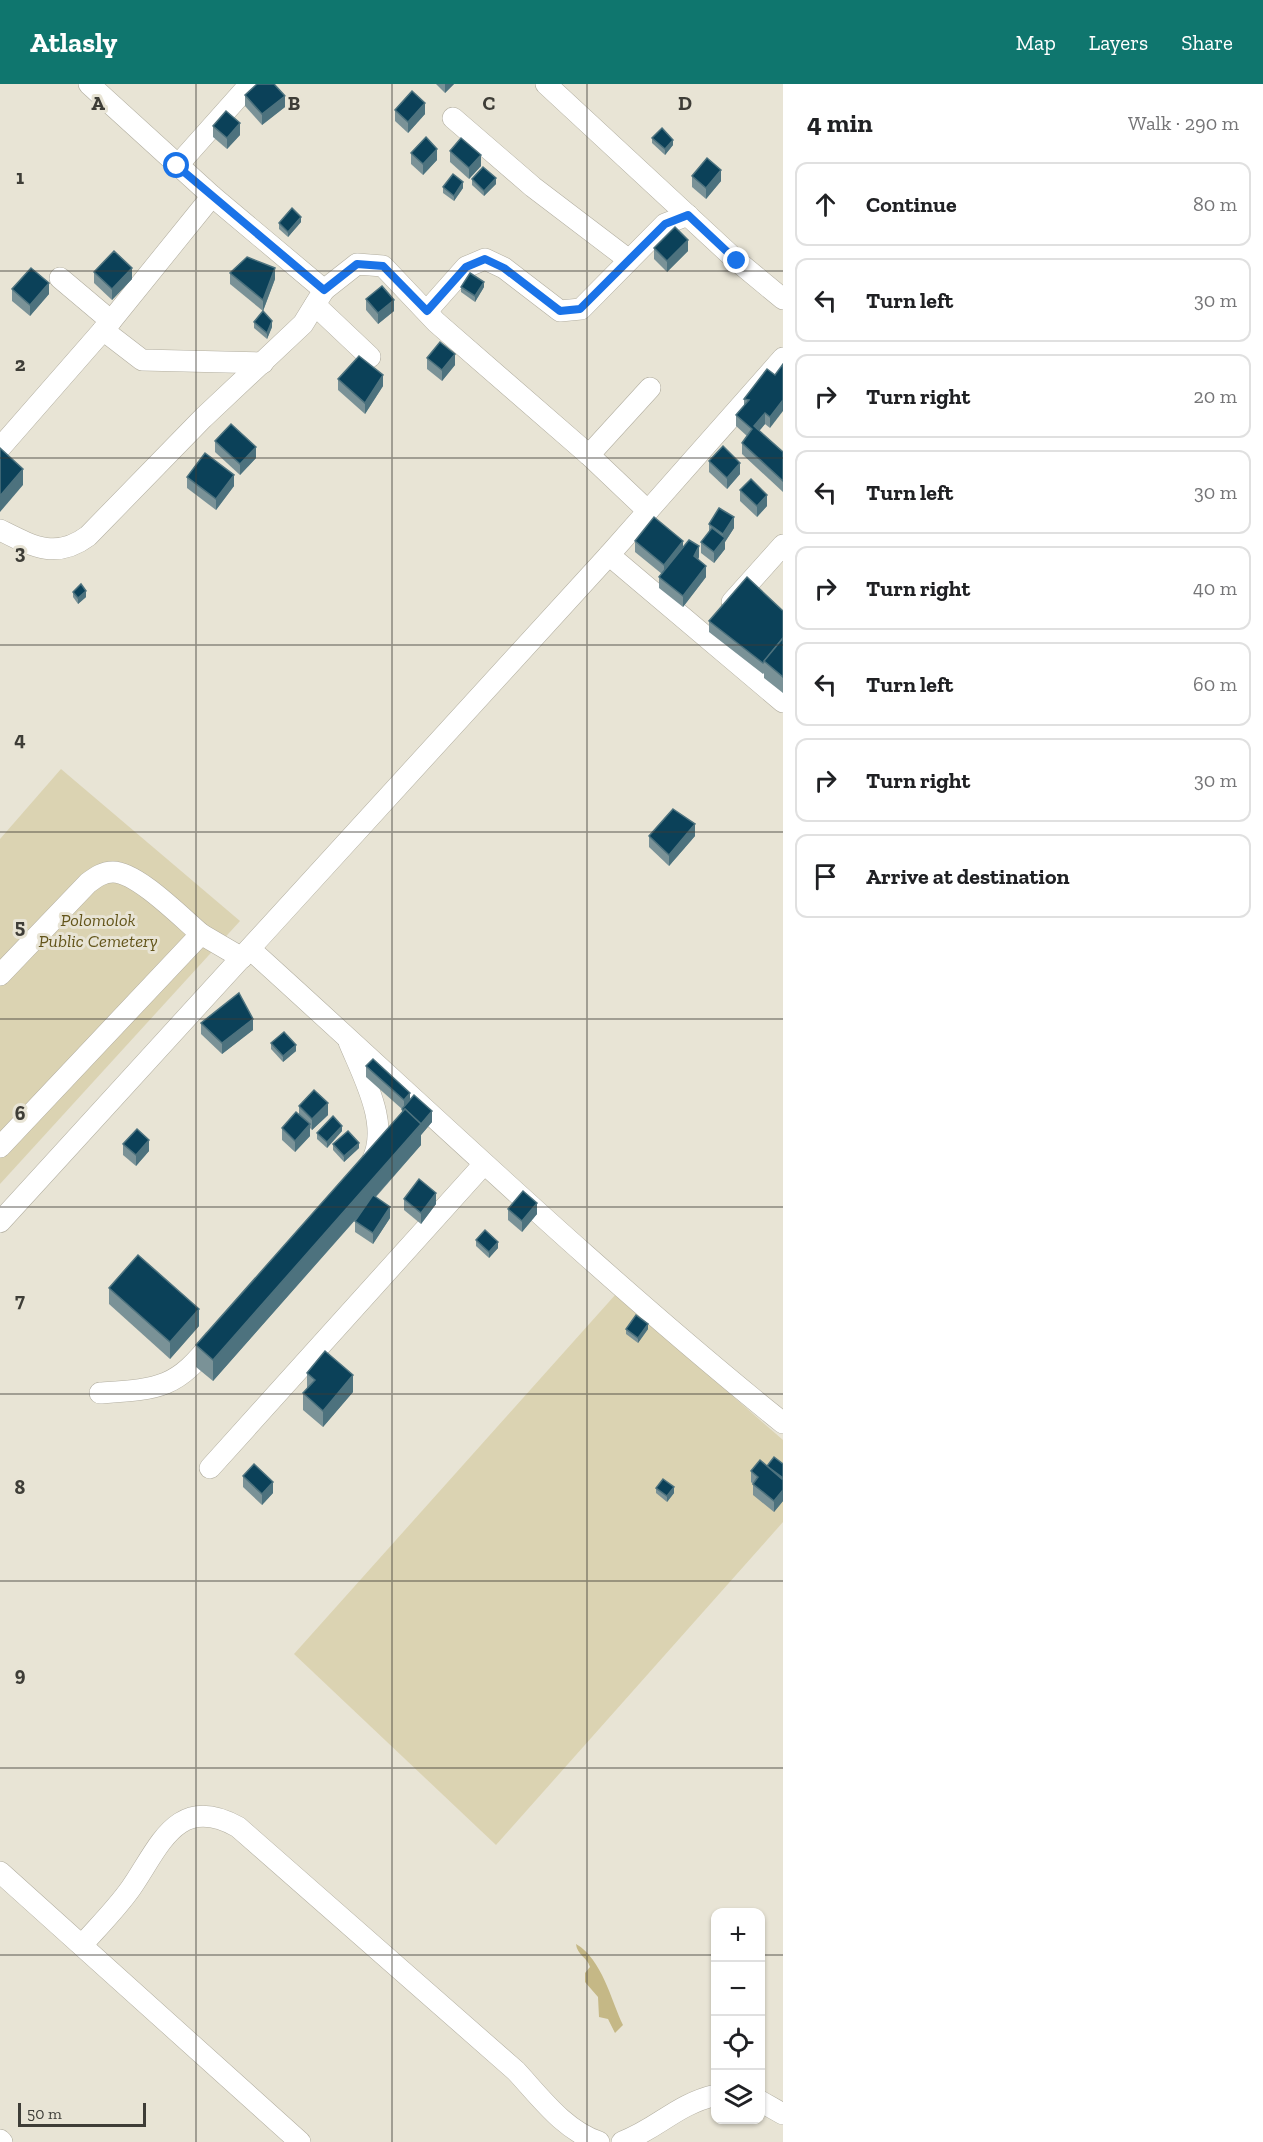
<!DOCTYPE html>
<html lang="en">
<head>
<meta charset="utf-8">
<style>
  :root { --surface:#fff; --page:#f6f6f6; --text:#202124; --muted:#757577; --line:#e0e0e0; --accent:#0f766e }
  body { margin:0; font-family:"Zilla Slab",serif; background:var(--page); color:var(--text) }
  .controls { position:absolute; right:18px; bottom:18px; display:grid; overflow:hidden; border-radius:12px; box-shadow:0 2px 4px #0004 }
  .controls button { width:54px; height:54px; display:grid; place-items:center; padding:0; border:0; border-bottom:2px solid var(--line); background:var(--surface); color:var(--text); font:30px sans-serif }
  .scale { position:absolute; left:18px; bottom:15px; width:128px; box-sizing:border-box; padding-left:6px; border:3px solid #3e3d37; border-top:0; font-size:16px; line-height:21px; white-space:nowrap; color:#3e3d37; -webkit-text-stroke:4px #e8e4d5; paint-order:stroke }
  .stop { position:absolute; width:18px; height:18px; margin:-14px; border:4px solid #1a73e8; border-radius:50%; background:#fff }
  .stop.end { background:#1a73e8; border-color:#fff; box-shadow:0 2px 6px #0008 }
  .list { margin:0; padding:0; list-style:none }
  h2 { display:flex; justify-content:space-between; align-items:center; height:78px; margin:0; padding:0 24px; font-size:26px }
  h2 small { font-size:20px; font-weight:400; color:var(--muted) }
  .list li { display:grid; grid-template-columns:39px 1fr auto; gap:18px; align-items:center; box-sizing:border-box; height:84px; margin:0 12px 12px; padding:0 12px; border:2px solid var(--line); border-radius:12px }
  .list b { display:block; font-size:22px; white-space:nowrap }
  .list em { font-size:20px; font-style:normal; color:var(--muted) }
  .icon { flex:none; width:33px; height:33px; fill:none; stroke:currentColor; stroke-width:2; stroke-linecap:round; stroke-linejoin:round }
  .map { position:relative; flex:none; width:783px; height:2058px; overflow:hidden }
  header { display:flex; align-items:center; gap:36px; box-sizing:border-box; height:84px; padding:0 30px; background:var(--accent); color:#fff }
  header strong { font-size:28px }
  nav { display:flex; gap:33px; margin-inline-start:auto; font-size:21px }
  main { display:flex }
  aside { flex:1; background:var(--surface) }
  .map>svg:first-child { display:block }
</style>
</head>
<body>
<header>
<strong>Atlasly</strong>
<nav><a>Map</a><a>Layers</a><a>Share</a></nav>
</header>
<main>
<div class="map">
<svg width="783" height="2058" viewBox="0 0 783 2058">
  <rect width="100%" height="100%" fill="#e8e4d5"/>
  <g fill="#dbd3b2">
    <polygon points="61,685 240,837 0,1100 0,755"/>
    <polygon points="616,1210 783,1356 783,1438 496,1761 294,1570"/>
  </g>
  <path fill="#c5b886" d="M576 1860C602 1875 611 1916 623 1941L615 1949 608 1935 599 1933 598 1913 585 1898V1889L590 1883C587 1873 577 1871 576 1860Z"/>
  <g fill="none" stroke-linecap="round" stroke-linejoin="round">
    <g stroke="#b2aea0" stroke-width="22">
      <g id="minor">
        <polyline points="546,0 737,177 783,215"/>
        <polyline points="453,34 533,103 629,176"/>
        <polyline points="177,82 250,0"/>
        <polyline points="60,194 111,237"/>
        <polyline points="324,206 357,180 383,182 436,238 589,371 648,427"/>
        <polyline points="315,221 370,273"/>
        <polyline points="427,227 466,183 485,175 504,184 560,227 581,225 665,140 688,131"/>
        <polyline points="103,246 142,276 263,279"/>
        <polyline points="0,364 111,237 212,112 89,0"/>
        <polyline points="589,371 650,304"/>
        <path d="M0 446C32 462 56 476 88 452L203 334 303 240 324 206 212 112"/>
        <polyline points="609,471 783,618"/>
        <polyline points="732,518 783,461"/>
        <polyline points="201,850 242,874"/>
        <path d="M250 865C426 1024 598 1190 783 1339"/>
        <path d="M0 891 88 799C96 793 103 788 113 788 137 788 181 833 201 850L0 1063"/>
        <path d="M349 958C364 994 393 1046 369 1082"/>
        <polyline points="0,1138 609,471 783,274"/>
        <path d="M100 1309C159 1305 176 1305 213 1257"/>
        <polyline points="210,1384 484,1080"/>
        <polyline points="0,1788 300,2058"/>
        <path d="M82 1861C98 1843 117 1824 131 1804 160 1762 177 1709 238 1743L516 1987C541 2014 564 2046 599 2058"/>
        <polyline points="760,2017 783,2030"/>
        <polyline points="0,2056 2,2058"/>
        <path d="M622 2058C659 2044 675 2021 716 2011"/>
      </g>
    </g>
    <use href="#minor" stroke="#fff" stroke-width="21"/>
  </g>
  <g fill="#7a9297">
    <polygon points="436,0 454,0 445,9"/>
    <polygon points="245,11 285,23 262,41 245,22"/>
    <polygon points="395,26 425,30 408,49 395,37"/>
    <polygon points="213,42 240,51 227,65 213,53"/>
    <polygon points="652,54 673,61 665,71 652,59"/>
    <polygon points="450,67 481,82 469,95 450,78"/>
    <polygon points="411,69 437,76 423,91 411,80"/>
    <polygon points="692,92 721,97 706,115 692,103"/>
    <polygon points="472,95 496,100 484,112 472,101"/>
    <polygon points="443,103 463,104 454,117 443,109"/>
    <polygon points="301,138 288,153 279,145 279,139"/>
    <polygon points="654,164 688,167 667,188 654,175"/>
    <polygon points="94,188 132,195 112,216 94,199"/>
    <polygon points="230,189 275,195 263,227 230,200"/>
    <polygon points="461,203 484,203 475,218 461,208"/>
    <polygon points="12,205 49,210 30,232 12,217"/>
    <polygon points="366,215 394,227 378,240 366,226"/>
    <polygon points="254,238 272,243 267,255 254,244"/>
    <polygon points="427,274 455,281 442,297 427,285"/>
    <polygon points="775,291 770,344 765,340 759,347 783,368 783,408 742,370 742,359 747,352 736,342 736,331 744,322 744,315"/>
    <polygon points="338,295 383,302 365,330 338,306"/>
    <polygon points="215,357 256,374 240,391 215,368"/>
    <polygon points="709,377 740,390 727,405 709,388"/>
    <polygon points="187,393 234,402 216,426 187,404"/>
    <polygon points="740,406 767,422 757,433 740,417"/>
    <polygon points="709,440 734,444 725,458 725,465 714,479 701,469 701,458 709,449"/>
    <polygon points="635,457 683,463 699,473 698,476 706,493 683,523 659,504 659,493 662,490 635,468"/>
    <polygon points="73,508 86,513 78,520 73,513"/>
    <polygon points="783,527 783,609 764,594 764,589 763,590 709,548 709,537"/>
    <polygon points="649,752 695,752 669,782 649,763"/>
    <polygon points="201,939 253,946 222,970 201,950"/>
    <polygon points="271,959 296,967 283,978 271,965"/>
    <polygon points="366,982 410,1015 432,1038 421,1051 421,1061 376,1113 390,1134 373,1160 355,1148 355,1137 357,1134 213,1297 196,1283 196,1261 402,1029 402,1025 366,993"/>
    <polygon points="299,1022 328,1031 312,1046 310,1044 310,1052 295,1068 282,1056 282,1044 299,1030"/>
    <polygon points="342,1047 327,1064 317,1055 317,1049"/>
    <polygon points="123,1060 149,1067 136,1082 123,1071"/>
    <polygon points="333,1060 359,1064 344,1078 333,1066"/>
    <polygon points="404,1115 436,1120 421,1140 404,1126"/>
    <polygon points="508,1125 537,1130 522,1148 508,1136"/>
    <polygon points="476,1156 498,1164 489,1174 476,1162"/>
    <polygon points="109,1204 199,1242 170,1275 109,1220"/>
    <polygon points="626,1245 648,1245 638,1259 626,1250"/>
    <polygon points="307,1289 353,1308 323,1343 303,1326 303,1309 307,1305"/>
    <polygon points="783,1380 783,1417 774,1428 753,1411 753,1400 751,1398 751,1387 767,1382"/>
    <polygon points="243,1392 273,1409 262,1421 243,1403"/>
    <polygon points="656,1404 674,1409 667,1418 656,1409"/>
  </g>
  <g fill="#4d727e">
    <polygon points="445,0 454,0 445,9"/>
    <polygon points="285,12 285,23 262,41 262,30"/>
    <polygon points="425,19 425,30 408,49 408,38"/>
    <polygon points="240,39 240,51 227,65 227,54"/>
    <polygon points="673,56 673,61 665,71 665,65"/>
    <polygon points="437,65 437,76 423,91 423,80"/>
    <polygon points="481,71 481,82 469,95 469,84"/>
    <polygon points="721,86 721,97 706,115 706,104"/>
    <polygon points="496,94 496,100 484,112 484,107"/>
    <polygon points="463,98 463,104 454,117 454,112"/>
    <polygon points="301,133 301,138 288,153 288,148"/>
    <polygon points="688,156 688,167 667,188 667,177"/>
    <polygon points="132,184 132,195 112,216 112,205"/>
    <polygon points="275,184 275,195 263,227 263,216"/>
    <polygon points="484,198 484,203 475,218 475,212"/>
    <polygon points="49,199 49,210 30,232 30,221"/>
    <polygon points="394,216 394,227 378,240 378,229"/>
    <polygon points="272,237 272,243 267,255 267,249"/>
    <polygon points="455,270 455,281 442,297 442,286"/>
    <polygon points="383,291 383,302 365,330 365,319"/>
    <polygon points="783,316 783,327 770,344 770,333"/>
    <polygon points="765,329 765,340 754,353 754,342"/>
    <polygon points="256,363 256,374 240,391 240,380"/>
    <polygon points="740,379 740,390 727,405 727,394"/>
    <polygon points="23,385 23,401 0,428 0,412"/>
    <polygon points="234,391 234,402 216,426 216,415"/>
    <polygon points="767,411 767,422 757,433 757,422"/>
    <polygon points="734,433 734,444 725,458 725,465 714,479 714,468 723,456 723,450"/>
    <polygon points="683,457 683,468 664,492 664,481"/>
    <polygon points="699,462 699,473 694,483 694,472"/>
    <polygon points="706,482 706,493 683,523 683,512"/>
    <polygon points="86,507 86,513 78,520 78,514"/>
    <polygon points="695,740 695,752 669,782 669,771"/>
    <polygon points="253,935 253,946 222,970 222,959"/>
    <polygon points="296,961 296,967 283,978 283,972"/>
    <polygon points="410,1009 410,1020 404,1027 404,1016"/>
    <polygon points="328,1019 328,1031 312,1046 312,1035"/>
    <polygon points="432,1027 432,1038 421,1051 421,1061 213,1297 213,1276"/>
    <polygon points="310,1040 310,1052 295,1068 295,1057"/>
    <polygon points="342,1042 342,1047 327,1064 327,1058"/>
    <polygon points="149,1056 149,1067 136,1082 136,1071"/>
    <polygon points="359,1059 359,1064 344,1078 344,1072"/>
    <polygon points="436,1109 436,1120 421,1140 421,1129"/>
    <polygon points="537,1119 537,1130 522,1148 522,1137"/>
    <polygon points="390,1123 390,1134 373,1160 373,1149"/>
    <polygon points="498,1158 498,1164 489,1174 489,1168"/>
    <polygon points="199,1225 199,1242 170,1275 170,1258"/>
    <polygon points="648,1240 648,1245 638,1259 638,1254"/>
    <polygon points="353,1291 353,1308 323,1343 323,1327"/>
    <polygon points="273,1398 273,1409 262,1421 262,1410"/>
    <polygon points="674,1403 674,1409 667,1418 667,1412"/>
    <polygon points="783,1406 783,1417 774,1428 774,1417"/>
  </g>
  <g fill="#0b4159" stroke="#4d727e" stroke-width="1.5">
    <polygon points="257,0 274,0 285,12 262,30 245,11"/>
    <polygon points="412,7 425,19 408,38 395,26"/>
    <polygon points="226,27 240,39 227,54 213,42"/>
    <polygon points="662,44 673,56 665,65 652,54"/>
    <polygon points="426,53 437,65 423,80 411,69"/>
    <polygon points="461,54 481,71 469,84 450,67"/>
    <polygon points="707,74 721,86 706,104 692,92"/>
    <polygon points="483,83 496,94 484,107 472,95"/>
    <polygon points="453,90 463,98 454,112 443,103"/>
    <polygon points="292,124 301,133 288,148 279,139"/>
    <polygon points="675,143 688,156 667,177 654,164"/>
    <polygon points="114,167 132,184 112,205 94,188"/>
    <polygon points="247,173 275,184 263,216 230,189"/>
    <polygon points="31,184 49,199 30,221 12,205"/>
    <polygon points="470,189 484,198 475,212 461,203"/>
    <polygon points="382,202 394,216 378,229 366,215"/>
    <polygon points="263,227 272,237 267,249 254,238"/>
    <polygon points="440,258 455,270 442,286 427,274"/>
    <polygon points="359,272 383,291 365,319 338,295"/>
    <polygon points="783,280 783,316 770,333 765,329 754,342 783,368 783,397 742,359 752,345 736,331 749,316 744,315 767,285 775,291"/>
    <polygon points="231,340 256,363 240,380 215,357"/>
    <polygon points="723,362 740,379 727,394 709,377"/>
    <polygon points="0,364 23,385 0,412"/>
    <polygon points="205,369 234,391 216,415 187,393"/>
    <polygon points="751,395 767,411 757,422 740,406"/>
    <polygon points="719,424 734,433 723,450 709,440"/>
    <polygon points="654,433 683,457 664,481 635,457"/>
    <polygon points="712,444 725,454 714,468 701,458"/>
    <polygon points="689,456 699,462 694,472 706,482 683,512 659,493"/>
    <polygon points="747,493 783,527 783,554 763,579 709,537"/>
    <polygon points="81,500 86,507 78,514 73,508"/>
    <polygon points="783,554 783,593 764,577"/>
    <polygon points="673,725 695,740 669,771 649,752"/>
    <polygon points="239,909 253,935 222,959 201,939"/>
    <polygon points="284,948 296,961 283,972 271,959"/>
    <polygon points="373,975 410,1009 404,1016 366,982"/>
    <polygon points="314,1006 328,1019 312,1035 299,1022"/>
    <polygon points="414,1011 432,1027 421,1040 405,1025 403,1027 402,1025"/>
    <polygon points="405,1025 421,1040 213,1276 196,1261"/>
    <polygon points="296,1028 310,1040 295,1057 282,1044"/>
    <polygon points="333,1032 342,1042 327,1058 317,1049"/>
    <polygon points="137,1045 149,1056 136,1071 123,1060"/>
    <polygon points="348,1047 359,1059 344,1072 333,1060"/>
    <polygon points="419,1095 436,1109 421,1129 404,1115"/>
    <polygon points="523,1107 537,1119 522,1137 508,1125"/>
    <polygon points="373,1111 390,1123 373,1149 355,1137"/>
    <polygon points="485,1146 498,1158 489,1168 476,1156"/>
    <polygon points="138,1171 199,1225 170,1258 109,1204"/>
    <polygon points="636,1231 648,1240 638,1254 626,1245"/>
    <polygon points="325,1267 353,1291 323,1327 303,1309 315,1296 307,1289"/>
    <polygon points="774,1373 783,1380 783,1394 767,1382"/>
    <polygon points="760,1376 783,1396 783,1406 774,1417 753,1400 758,1393 751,1387"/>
    <polygon points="254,1380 273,1398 262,1410 243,1392"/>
    <polygon points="663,1395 674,1403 667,1412 656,1404"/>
  </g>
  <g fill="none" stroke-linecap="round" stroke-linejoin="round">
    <polyline stroke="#1a73e8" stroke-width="8" points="177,82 324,206 357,180 383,182 427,227 466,183 485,175 504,184 560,227 580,225 665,140 688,131 737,177"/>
  </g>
  <path fill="none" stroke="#3e3d37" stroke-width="1.5" stroke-opacity="0.55" d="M196 0V2058M392 0V2058M587 0V2058M0 187H783M0 374H783M0 561H783M0 748H783M0 935H783M0 1123H783M0 1310H783M0 1497H783M0 1684H783M0 1871H716M760 1871H783"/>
  <g text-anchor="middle" stroke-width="6" stroke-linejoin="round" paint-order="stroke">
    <g font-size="18" font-style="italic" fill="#63551b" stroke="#e8e4d5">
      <text x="98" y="842">Polomolok<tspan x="98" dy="21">Public Cemetery</tspan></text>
    </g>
  </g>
  <g font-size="20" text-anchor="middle" font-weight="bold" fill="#3e3d37" stroke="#e8e4d5" stroke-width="6" stroke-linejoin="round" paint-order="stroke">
    <text x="98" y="26">A</text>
    <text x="294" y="26">B</text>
    <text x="489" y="26">C</text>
    <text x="685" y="26">D</text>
    <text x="20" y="100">1</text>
    <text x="20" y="287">2</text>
    <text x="20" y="475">3</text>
    <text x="20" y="662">4</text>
    <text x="20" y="849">5</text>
    <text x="20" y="1036">6</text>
    <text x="20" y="1223">7</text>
    <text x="20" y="1410">8</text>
    <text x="20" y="1597">9</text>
  </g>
</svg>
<div class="controls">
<button>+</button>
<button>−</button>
<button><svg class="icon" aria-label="locate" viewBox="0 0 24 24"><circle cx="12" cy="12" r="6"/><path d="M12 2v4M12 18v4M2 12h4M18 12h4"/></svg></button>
<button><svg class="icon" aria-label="layers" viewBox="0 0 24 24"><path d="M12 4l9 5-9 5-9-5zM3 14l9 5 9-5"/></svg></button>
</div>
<div class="scale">50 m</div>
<div class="stop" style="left:177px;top:82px"></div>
<div class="stop end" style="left:737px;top:177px"></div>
</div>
<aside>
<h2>4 min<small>Walk · 290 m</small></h2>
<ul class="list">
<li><svg class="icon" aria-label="ahead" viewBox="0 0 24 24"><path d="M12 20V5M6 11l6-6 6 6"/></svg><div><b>Continue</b></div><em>80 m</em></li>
<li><svg class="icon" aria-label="left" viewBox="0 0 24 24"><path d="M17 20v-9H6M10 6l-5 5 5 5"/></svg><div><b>Turn left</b></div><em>30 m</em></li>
<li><svg class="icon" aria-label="right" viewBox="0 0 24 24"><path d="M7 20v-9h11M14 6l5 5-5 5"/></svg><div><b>Turn right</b></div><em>20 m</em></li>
<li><svg class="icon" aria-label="left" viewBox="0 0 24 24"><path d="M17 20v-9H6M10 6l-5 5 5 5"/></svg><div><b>Turn left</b></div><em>30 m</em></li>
<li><svg class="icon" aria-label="right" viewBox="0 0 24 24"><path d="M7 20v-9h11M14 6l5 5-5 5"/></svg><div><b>Turn right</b></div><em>40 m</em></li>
<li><svg class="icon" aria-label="left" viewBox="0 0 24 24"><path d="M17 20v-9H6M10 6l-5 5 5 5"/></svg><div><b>Turn left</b></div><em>60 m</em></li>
<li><svg class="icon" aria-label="right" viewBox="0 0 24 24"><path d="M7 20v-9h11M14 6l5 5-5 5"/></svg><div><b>Turn right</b></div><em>30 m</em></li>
<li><svg class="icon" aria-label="arrive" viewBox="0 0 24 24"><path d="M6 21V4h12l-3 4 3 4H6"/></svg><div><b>Arrive at destination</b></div></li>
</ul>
</aside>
</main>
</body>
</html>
